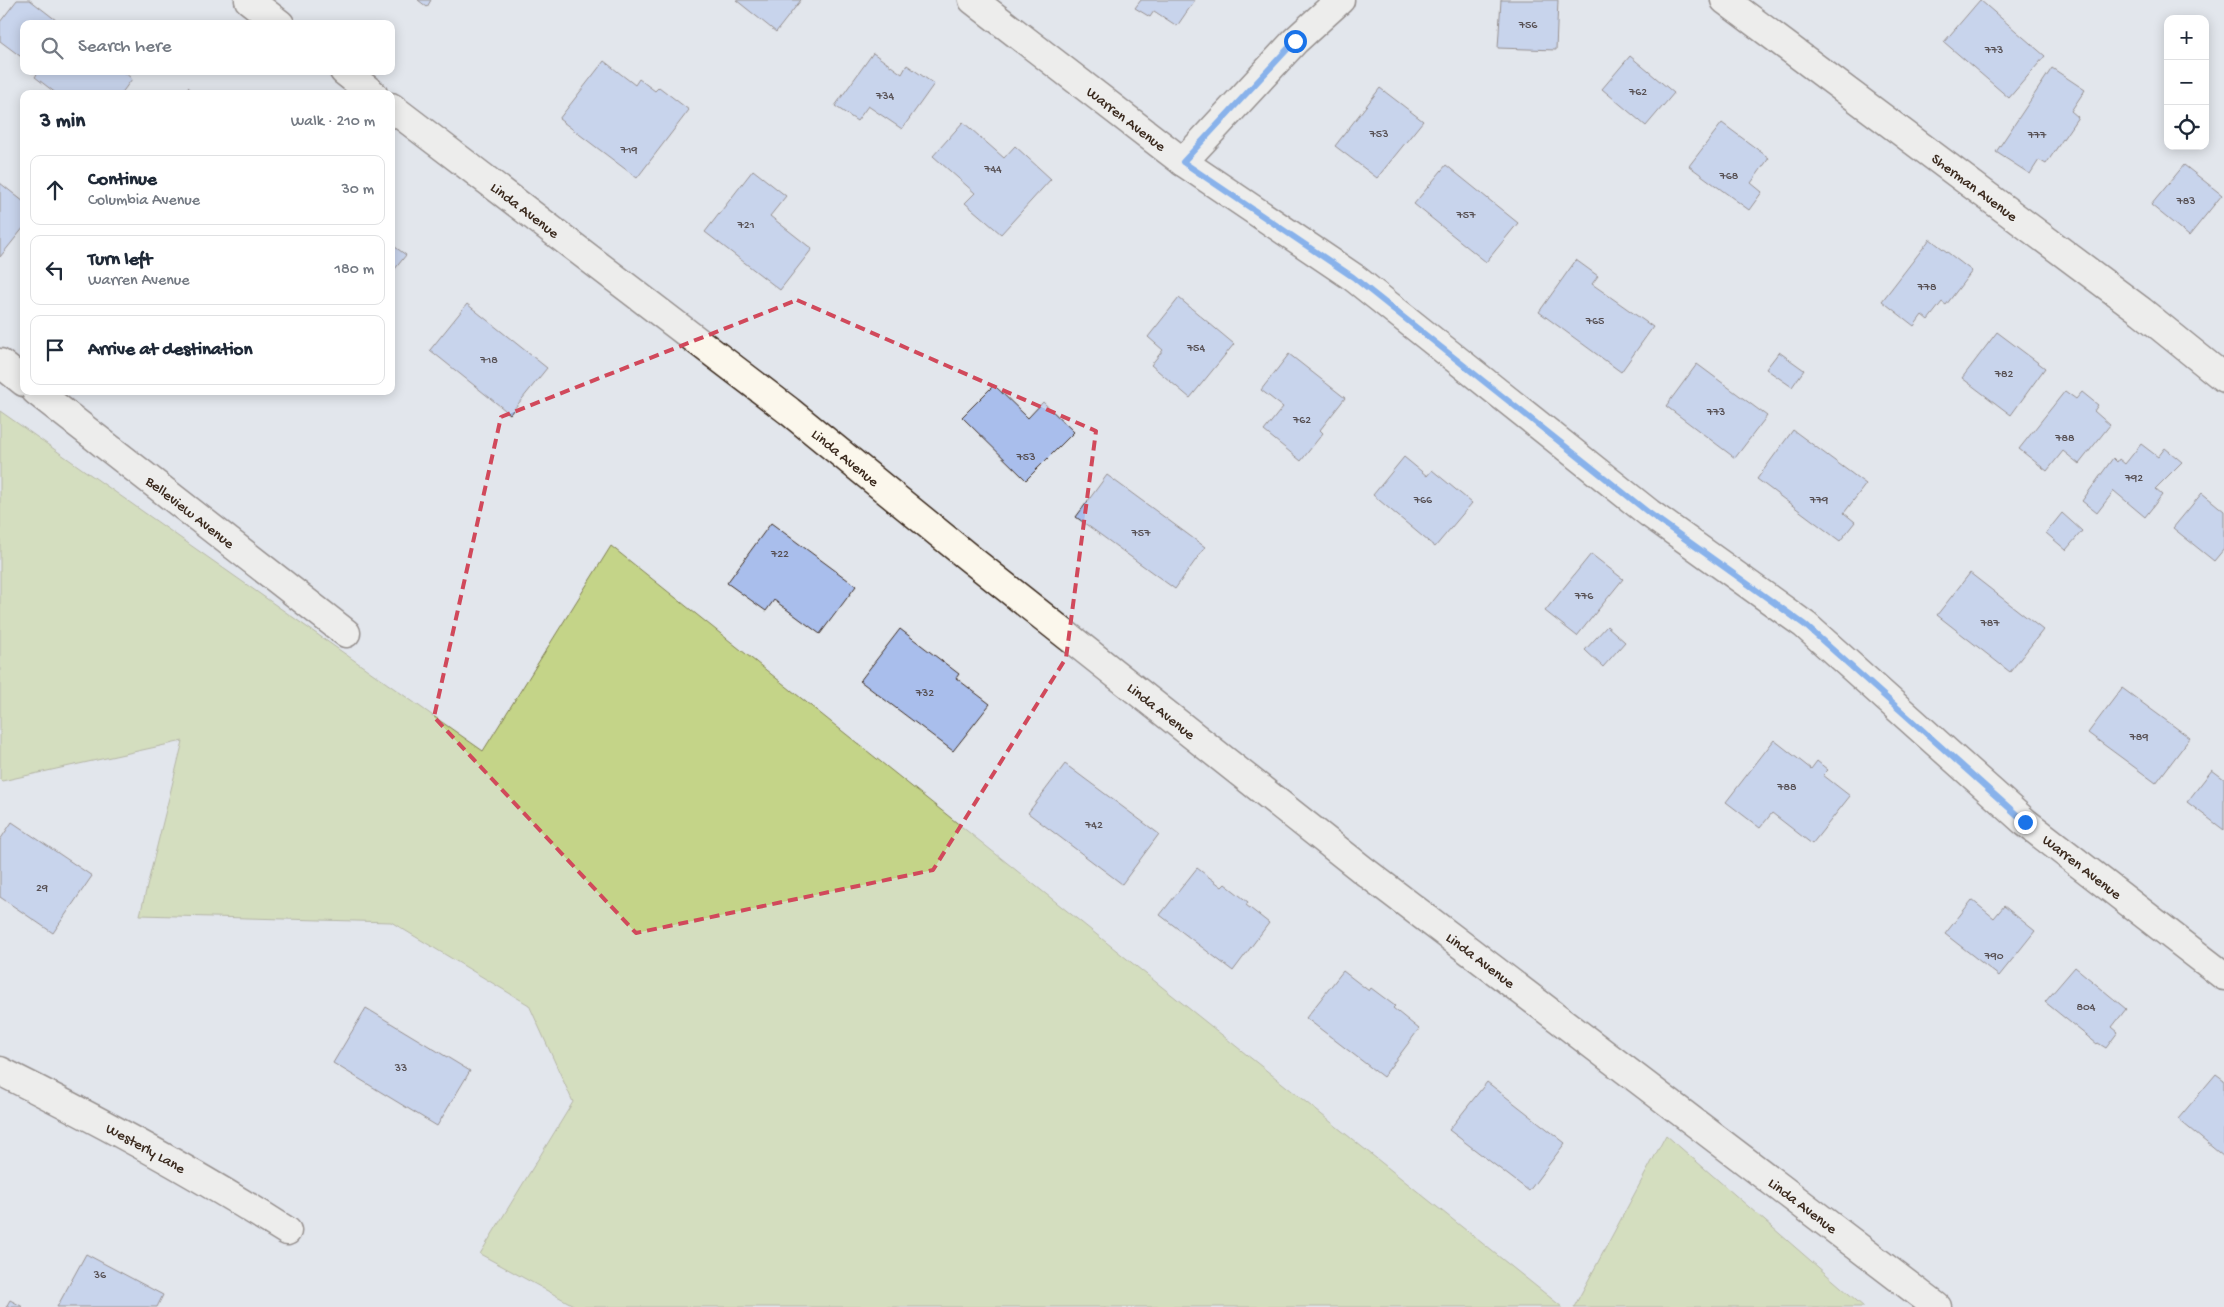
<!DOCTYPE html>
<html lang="en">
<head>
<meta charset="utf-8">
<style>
  :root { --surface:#fff; --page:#f6f6f7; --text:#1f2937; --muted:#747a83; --line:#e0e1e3 }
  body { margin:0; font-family:"Gochi Hand",sans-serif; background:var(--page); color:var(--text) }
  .controls { position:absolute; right:15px; top:15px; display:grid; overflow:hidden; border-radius:10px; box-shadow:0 2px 12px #0003 }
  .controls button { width:45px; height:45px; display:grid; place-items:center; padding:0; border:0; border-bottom:1px solid var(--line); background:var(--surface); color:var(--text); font:25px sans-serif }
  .stop { position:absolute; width:15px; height:15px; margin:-11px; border:4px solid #1a73e8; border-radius:50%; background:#fff }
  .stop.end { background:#1a73e8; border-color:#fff; box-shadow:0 1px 5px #0008 }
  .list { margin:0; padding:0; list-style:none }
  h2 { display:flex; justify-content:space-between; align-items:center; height:65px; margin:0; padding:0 20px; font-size:21px }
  h2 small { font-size:16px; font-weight:400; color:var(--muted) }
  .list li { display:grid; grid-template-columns:32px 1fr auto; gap:15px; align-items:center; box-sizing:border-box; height:70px; margin:0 10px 10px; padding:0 10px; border:1px solid var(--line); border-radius:10px }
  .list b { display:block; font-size:19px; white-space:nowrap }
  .list p { margin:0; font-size:16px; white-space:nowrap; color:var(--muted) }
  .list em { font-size:16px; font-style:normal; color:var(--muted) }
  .icon { flex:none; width:28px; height:28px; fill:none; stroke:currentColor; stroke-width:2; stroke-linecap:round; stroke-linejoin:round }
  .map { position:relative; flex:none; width:2224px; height:1307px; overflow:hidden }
  .search { position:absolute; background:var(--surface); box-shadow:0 2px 12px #0003; left:20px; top:20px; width:375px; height:55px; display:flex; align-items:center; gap:12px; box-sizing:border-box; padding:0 18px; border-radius:10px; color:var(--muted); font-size:19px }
  .panel { position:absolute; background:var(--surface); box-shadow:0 2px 12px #0003; left:20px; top:90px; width:375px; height:305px; border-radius:10px }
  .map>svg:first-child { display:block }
</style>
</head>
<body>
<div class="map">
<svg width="2224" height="1307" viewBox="0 0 2224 1307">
  <rect width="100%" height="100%" fill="#e2e6ec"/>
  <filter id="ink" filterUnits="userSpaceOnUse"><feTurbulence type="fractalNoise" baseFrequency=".02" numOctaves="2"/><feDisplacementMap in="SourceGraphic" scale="10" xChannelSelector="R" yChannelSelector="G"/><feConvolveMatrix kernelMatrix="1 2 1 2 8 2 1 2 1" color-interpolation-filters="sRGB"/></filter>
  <g filter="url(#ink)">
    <g fill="#c4d488" stroke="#807f53">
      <polygon points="0,411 483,751 611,546 1562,1307 577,1307 480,1254 573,1102 529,1005 391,922 140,915 183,741 2,781 0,779"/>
      <polygon points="1666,1135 1864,1307 1574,1307"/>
    </g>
    <g fill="#a9beec" stroke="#3b2a1e">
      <polygon points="17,0 30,0 61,24 24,24 24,59 0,41 0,22"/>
      <polygon points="418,0 431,0 427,7"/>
      <polygon points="736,0 801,0 776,32"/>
      <polygon points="1141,0 1195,0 1177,26 1154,11 1150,17 1135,8"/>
      <polygon points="1501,0 1558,0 1556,50 1498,48"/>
      <polygon points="1980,0 2045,56 2009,98 1944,42"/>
      <polygon points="873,53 902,74 907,65 934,84 902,129 868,106 857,121 835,106"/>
      <polygon points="1630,56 1674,93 1646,126 1602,89"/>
      <polygon points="604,61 635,85 639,79 655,91 659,87 689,110 637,178 559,119"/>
      <polygon points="2052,68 2085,90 2071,111 2078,117 2046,164 2039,160 2030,174 1996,152"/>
      <polygon points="39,71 123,71 132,79 121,94 57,94 35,77"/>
      <polygon points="188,87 196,94 183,94"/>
      <polygon points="1380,88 1423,121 1377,178 1335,146"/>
      <polygon points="963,122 1004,158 1015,146 1051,179 1001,234 965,203 975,193 933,156"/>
      <polygon points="1722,123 1769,158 1751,183 1762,192 1749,210 1689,166"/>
      <polygon points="1446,165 1518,223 1486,262 1414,204"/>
      <polygon points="2184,165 2222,195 2189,236 2151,205"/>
      <polygon points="753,170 786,196 770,216 812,249 780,290 705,232"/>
      <polygon points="0,183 24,202 24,227 0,257"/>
      <polygon points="1930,239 1972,271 1946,305 1942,302 1928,320 1922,315 1914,326 1882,301"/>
      <polygon points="391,244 406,255 391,274"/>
      <polygon points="1576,260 1598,276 1592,284 1653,327 1621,372 1539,312"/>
      <polygon points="1179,298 1234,344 1190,398 1151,365 1163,350 1148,337"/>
      <polygon points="467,304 547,368 510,414 430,350"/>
      <polygon points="1997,332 2045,368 2011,415 1962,378"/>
      <polygon points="1779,352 1804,370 1792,387 1766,369"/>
      <polygon points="1289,354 1345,398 1320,430 1323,433 1301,461 1264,431 1283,407 1261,390"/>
      <polygon points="1697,364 1767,416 1735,458 1666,406"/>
      <polygon points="994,385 1028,418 1043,402 1074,432 1026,480 962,417"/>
      <polygon points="2065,391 2076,399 2082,392 2098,405 2094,411 2110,425 2079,464 2063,451 2047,471 2019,449"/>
      <polygon points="1793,430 1866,484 1844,513 1855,522 1840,541 1757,479"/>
      <polygon points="2141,444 2158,457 2165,448 2182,462 2155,489 2162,495 2145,517 2114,491 2097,513 2082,501 2113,458 2117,462 2119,459 2125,464"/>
      <polygon points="1404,457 1427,476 1432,470 1472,503 1435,547 1373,495"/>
      <polygon points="1107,475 1205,547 1175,589 1076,517"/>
      <polygon points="2202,493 2224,511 2224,549 2214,561 2173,528"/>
      <polygon points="2062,513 2082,531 2066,550 2046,533"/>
      <polygon points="771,523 856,586 820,634 774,600 766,611 727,583"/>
      <polygon points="1591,554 1623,579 1577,636 1545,611"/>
      <polygon points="1970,573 2043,630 2010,672 1937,615"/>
      <polygon points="1607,626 1625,642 1603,667 1585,650"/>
      <polygon points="900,629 959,674 956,678 990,704 953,751 860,681"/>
      <polygon points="2122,688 2190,738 2156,783 2088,733"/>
      <polygon points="1774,740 1811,769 1817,761 1828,770 1823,775 1850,796 1812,844 1772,813 1760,828 1726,802"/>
      <polygon points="1065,764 1159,834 1122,884 1028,813"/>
      <polygon points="2212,770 2224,779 2224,830 2187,802"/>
      <polygon points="12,822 92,876 53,933 0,897 0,840"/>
      <polygon points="1197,868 1222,887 1225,884 1248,902 1246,905 1269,923 1233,971 1160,915"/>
      <polygon points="1972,900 1994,918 2004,906 2035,931 1999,976 1945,934"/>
      <polygon points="2075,967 2126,1009 2112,1027 2118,1032 2106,1048 2098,1043 2097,1044 2045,1002"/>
      <polygon points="1343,971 1369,991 1371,988 1395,1006 1393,1008 1419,1029 1383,1077 1306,1018"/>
      <polygon points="366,1008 470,1071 437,1126 333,1063"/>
      <polygon points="2216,1074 2224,1080 2224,1157 2178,1119"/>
      <polygon points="1487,1082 1565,1143 1529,1191 1449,1130"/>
      <polygon points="86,1254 163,1295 157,1307 57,1307"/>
      <polygon points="10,1300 23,1307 6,1307"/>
    </g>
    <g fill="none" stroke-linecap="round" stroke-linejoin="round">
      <g stroke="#3b2a1e" stroke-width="31">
        <g id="street">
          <polyline points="249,0 280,24"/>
          <path id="s1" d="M973 0 1183 162 1353 277 1649 513 1805 625 2025 822 2224 976"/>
          <path id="s2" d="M1725 0 2141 311 2224 378"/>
          <polyline points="344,71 373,94"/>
          <path id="s3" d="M391 107 789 411 968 557 1363 870 1937 1307"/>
          <polyline points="1183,162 1295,41 1340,0"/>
          <polyline points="0,363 24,382"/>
          <path id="s4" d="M36 391 346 633"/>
          <path id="s5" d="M0 1071C99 1120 194 1172 287 1231"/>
        </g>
      </g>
      <use href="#street" stroke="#fbf7ec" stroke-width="28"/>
    </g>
  </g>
  <g fill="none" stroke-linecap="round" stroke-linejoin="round" filter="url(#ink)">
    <polyline stroke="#1a73e8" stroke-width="6" points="1295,41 1183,162 1353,277 1649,513 1805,625 2025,822"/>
  </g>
  <path d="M0 0H2224V1307H0ZM797 300 1096 431 1066 658 933 870 636 933 434 717 501 417Z" fill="#e2e6ec" fill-opacity=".55" fill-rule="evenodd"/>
  <path fill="none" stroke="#d1495b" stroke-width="4" stroke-dasharray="10 6" stroke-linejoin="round" d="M797 300 1096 431 1066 658 933 870 636 933 434 717 501 417Z"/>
  <g text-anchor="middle" stroke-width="4" stroke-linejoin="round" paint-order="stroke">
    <g font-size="12" fill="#564f52">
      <text x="1528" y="28">756</text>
      <text x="1994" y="53">773</text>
      <text x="1638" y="95">762</text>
      <text x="885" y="99">734</text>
      <text x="1379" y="137">753</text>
      <text x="2037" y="138">777</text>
      <text x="629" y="153">719</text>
      <text x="993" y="172">744</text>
      <text x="1729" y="179">768</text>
      <text x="2186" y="204">783</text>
      <text x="1466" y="218">757</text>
      <text x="746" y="228">721</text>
      <text x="1927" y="290">778</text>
      <text x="1595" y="324">765</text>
      <text x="1196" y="351">754</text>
      <text x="489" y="363">718</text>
      <text x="2004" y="377">782</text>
      <text x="1716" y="415">773</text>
      <text x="1302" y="423">762</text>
      <text x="2065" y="441">788</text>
      <text x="1026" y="460">753</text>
      <text x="2134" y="481">792</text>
      <text x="1423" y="503">766</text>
      <text x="1819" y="503">779</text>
      <text x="1141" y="536">757</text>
      <text x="780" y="557">722</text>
      <text x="1584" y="599">776</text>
      <text x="1990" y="626">787</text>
      <text x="925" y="696">732</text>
      <text x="2139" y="740">789</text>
      <text x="1787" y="790">788</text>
      <text x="1094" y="828">742</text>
      <text x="42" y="891">29</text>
      <text x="1994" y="959">790</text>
      <text x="2086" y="1010">804</text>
      <text x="401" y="1071">33</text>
      <text x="100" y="1278">36</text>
    </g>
    <g font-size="15" fill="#3b2a1e" stroke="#fbf7ec">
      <text dy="5" stroke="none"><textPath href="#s1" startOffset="194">Warren Avenue</textPath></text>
      <text dy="5" stroke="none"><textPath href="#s2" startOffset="312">Sherman Avenue</textPath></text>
      <text dy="5" stroke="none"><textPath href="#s3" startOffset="169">Linda Avenue</textPath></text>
      <text dy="5" stroke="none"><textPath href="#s3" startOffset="574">Linda Avenue</textPath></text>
      <text dy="5" stroke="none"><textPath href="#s4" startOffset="196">Belleview Avenue</textPath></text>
      <text dy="5" stroke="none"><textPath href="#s3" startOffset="979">Linda Avenue</textPath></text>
      <text dy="5" stroke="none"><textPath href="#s1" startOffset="1409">Warren Avenue</textPath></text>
      <text dy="5" stroke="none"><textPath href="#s3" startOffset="1384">Linda Avenue</textPath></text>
      <text dy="5" stroke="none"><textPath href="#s5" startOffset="165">Westerly Lane</textPath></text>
      <text dy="5" stroke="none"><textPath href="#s3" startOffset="1789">Linda Avenue</textPath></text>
    </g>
  </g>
</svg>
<div class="controls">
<button>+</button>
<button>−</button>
<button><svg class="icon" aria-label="locate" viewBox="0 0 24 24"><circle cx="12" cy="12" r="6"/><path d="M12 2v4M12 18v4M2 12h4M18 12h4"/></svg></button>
</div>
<div class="stop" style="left:1295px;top:41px"></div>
<div class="stop end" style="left:2025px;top:822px"></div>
<div class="search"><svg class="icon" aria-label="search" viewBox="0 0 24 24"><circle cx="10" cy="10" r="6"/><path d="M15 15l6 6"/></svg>Search here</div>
<section class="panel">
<h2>3 min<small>Walk · 210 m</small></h2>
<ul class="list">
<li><svg class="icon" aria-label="ahead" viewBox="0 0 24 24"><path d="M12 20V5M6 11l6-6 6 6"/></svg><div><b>Continue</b><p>Columbia Avenue</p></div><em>30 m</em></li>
<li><svg class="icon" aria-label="left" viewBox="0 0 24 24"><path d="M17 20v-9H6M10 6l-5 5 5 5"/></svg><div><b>Turn left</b><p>Warren Avenue</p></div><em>180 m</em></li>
<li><svg class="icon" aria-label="arrive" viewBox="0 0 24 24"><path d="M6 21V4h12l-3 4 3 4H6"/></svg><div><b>Arrive at destination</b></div></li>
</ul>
</section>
</div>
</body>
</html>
